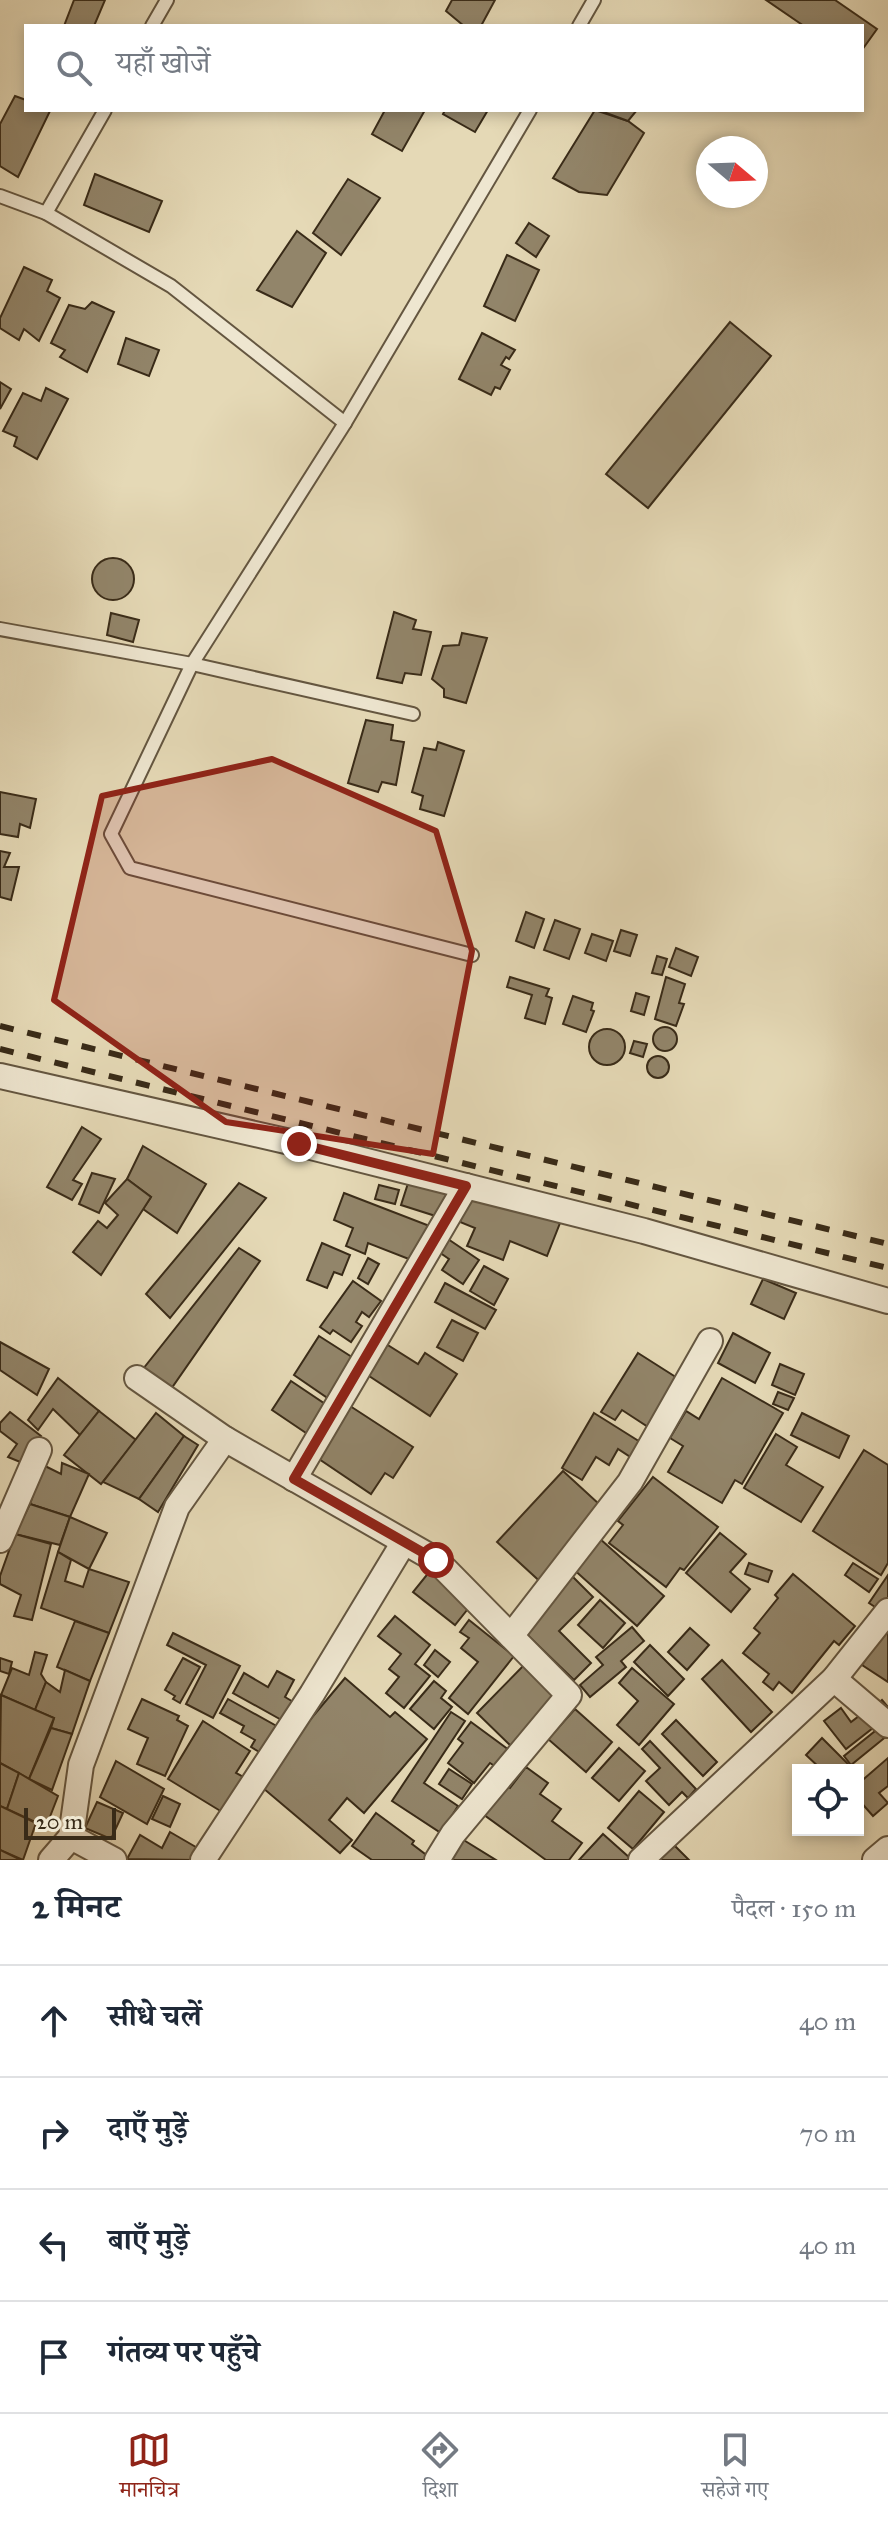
<!DOCTYPE html>
<html lang="hi">
<head>
<meta charset="utf-8">
<style>
  :root { --surface:#fff; --page:#f2f2f3; --text:#1f2937; --muted:#747a83; --line:#e0e1e3; --accent:#8f2418 }
  body { margin:0; font-family:"IM FELL Great Primer","Noto Serif Devanagari",serif; background:var(--page); color:var(--text) }
  .controls { position:absolute; right:24px; bottom:24px; display:grid; overflow:hidden; border-radius:0px; box-shadow:0 4px 12px #0003 }
  .controls button { width:72px; height:72px; display:grid; place-items:center; padding:0; border:0; border-bottom:2px solid var(--line); background:var(--surface); color:var(--text); font:40px sans-serif }
  .compass { position:absolute; left:696px; top:136px; width:72px; height:72px; border-radius:50%; background:var(--surface); box-shadow:0 4px 12px #0003; rotate:109deg }
  .scale { position:absolute; left:24px; bottom:20px; width:92px; box-sizing:border-box; padding-left:8px; border:4px solid #392b18; border-top:0; font-size:22px; line-height:28px; white-space:nowrap; color:#392b18; -webkit-text-stroke:6px #eee6d0; paint-order:stroke }
  .stop { position:absolute; width:24px; height:24px; margin:-18px; border:6px solid #8f2418; border-radius:50%; background:#fff }
  .stop.end { background:#8f2418; border-color:#fff; box-shadow:0 2px 8px #0008 }
  .list { margin:0; padding:0; list-style:none }
  h2 { display:flex; justify-content:space-between; align-items:center; height:104px; margin:0; padding:0 32px; font-size:34px }
  h2 small { font-size:26px; font-weight:400; color:var(--muted) }
  .list li { display:grid; grid-template-columns:52px 1fr auto; gap:24px; align-items:center; box-sizing:border-box; height:112px; padding:0 32px; border-top:2px solid var(--line) }
  .list b { display:block; font-size:30px; white-space:nowrap }
  .list em { font-size:26px; font-style:normal; color:var(--muted) }
  .icon { flex:none; width:44px; height:44px; fill:none; stroke:currentColor; stroke-width:2; stroke-linecap:round; stroke-linejoin:round }
  .map { position:relative; flex:none; width:888px; height:1860px; overflow:hidden }
  .search { position:absolute; background:var(--surface); box-shadow:0 4px 12px #0003; left:24px; right:24px; top:24px; height:88px; display:flex; align-items:center; gap:20px; box-sizing:border-box; padding:0 28px; border-radius:0px; color:var(--muted); font-size:30px }
  .sheet { height:552px; background:var(--surface) }
  nav { display:flex; justify-content:space-around; align-items:center; box-sizing:border-box; height:112px; border-top:2px solid var(--line); background:var(--surface); font-size:22px; color:var(--muted) }
  nav a { display:grid; justify-items:center; gap:4px }
  nav .on { color:var(--accent) }
  .map>svg:first-child { display:block }
</style>
</head>
<body>
<div class="map">
<svg width="888" height="1860" viewBox="0 0 888 1860">
  <rect width="100%" height="100%" fill="#e5d9b6"/>
  <filter id="stains"><feTurbulence type="fractalNoise" baseFrequency=".0025" numOctaves="4"/><feColorMatrix values="0 0 0 0 .2 0 0 0 0 .09 0 0 0 0 .02 0 0 0 .5 -.17"/></filter>
  <radialGradient id="worn" r=".72"><stop offset=".6" stop-color="#630" stop-opacity="0"/><stop offset="1" stop-color="#630" stop-opacity=".3"/></radialGradient>
  <g fill="#92856a" stroke="#392b18" stroke-width="2">
    <polygon points="74,0 105,0 94,26 64,26"/>
    <polygon points="452,0 495,0 481,26 464,26 446,11"/>
    <polygon points="766,0 835,0 877,29 862,50 862,26 804,26"/>
    <polygon points="15,96 26,100 26,110 50,111 18,177 0,166 0,124"/>
    <polygon points="385,110 425,110 402,151 372,134"/>
    <polygon points="445,110 488,110 475,132 443,114"/>
    <polygon points="595,110 628,121 644,133 607,195 579,192 553,178"/>
    <polygon points="598,110 637,110 628,121"/>
    <polygon points="95,174 162,201 149,232 84,205"/>
    <polygon points="348,179 380,198 341,255 313,233"/>
    <polygon points="529,223 549,236 536,257 516,243"/>
    <polygon points="297,231 326,253 292,307 257,290"/>
    <polygon points="507,255 539,270 515,321 484,306"/>
    <polygon points="24,267 52,280 47,291 60,298 39,341 24,329 19,340 0,328 0,318"/>
    <polygon points="92,302 114,312 87,372 60,357 65,350 51,343 69,305 85,309"/>
    <polygon points="730,322 771,356 648,508 606,474"/>
    <polygon points="482,333 515,350 509,359 506,357 501,365 510,370 500,389 495,387 491,395 459,379"/>
    <polygon points="126,338 159,350 149,376 118,364"/>
    <polygon points="0,382 11,389 0,409"/>
    <polygon points="46,388 68,399 37,459 14,446 17,437 3,431 23,393 41,401"/>
    <circle cx="113" cy="579" r="21"/>
    <polygon points="394,612 416,620 413,629 431,632 421,675 405,673 402,683 377,678"/>
    <polygon points="111,613 139,620 133,642 107,635"/>
    <polygon points="462,633 487,638 466,703 444,697 444,689 432,679 443,646 459,645"/>
    <polygon points="366,720 393,725 391,740 404,742 396,785 382,782 378,792 348,783"/>
    <polygon points="438,742 464,751 444,816 420,809 423,796 412,792 424,748 436,750"/>
    <polygon points="0,792 36,799 30,828 20,824 18,837 0,834"/>
    <polygon points="0,851 10,853 4,867 19,867 11,900 0,897"/>
    <polygon points="526,912 544,919 534,948 516,941"/>
    <polygon points="555,920 580,929 569,959 544,950"/>
    <polygon points="621,930 637,935 630,956 614,951"/>
    <polygon points="592,934 613,941 606,961 585,953"/>
    <polygon points="676,948 698,957 691,976 669,967"/>
    <polygon points="657,956 667,959 662,975 652,973"/>
    <polygon points="510,977 549,989 546,996 552,998 545,1024 525,1018 532,995 507,987"/>
    <polygon points="666,977 685,984 679,1003 684,1004 676,1026 655,1019"/>
    <polygon points="636,993 649,997 644,1015 631,1011"/>
    <polygon points="573,996 593,1003 591,1010 594,1011 586,1032 563,1024"/>
    <circle cx="665" cy="1039" r="12"/>
    <circle cx="607" cy="1047" r="18"/>
    <polygon points="634,1041 647,1044 643,1057 630,1053"/>
    <circle cx="658" cy="1067" r="11"/>
    <polygon points="82,1127 101,1139 73,1180 82,1184 72,1200 47,1187"/>
    <polygon points="143,1146 206,1184 177,1233 143,1209 151,1197 127,1179"/>
    <polygon points="92,1173 115,1179 99,1213 79,1204"/>
    <polygon points="411,1174 464,1191 445,1219 401,1205"/>
    <polygon points="127,1179 151,1197 101,1275 73,1252 98,1221 107,1228 118,1215 105,1203"/>
    <polygon points="239,1183 266,1198 170,1318 146,1294"/>
    <polygon points="379,1185 399,1190 395,1204 375,1199"/>
    <polygon points="472,1189 560,1223 547,1256 510,1241 503,1260 467,1246 475,1228 460,1222"/>
    <polygon points="344,1193 440,1230 419,1263 368,1243 365,1254 346,1246 353,1228 334,1220"/>
    <polygon points="445,1237 479,1260 463,1284 442,1270 449,1259 436,1250"/>
    <polygon points="322,1243 350,1255 342,1275 334,1272 327,1288 307,1280"/>
    <polygon points="239,1248 260,1261 171,1389 143,1369"/>
    <polygon points="368,1258 379,1264 368,1284 358,1278"/>
    <polygon points="484,1266 508,1279 494,1305 470,1291"/>
    <polygon points="763,1279 796,1293 784,1319 751,1304"/>
    <polygon points="353,1281 381,1301 369,1317 362,1312 356,1322 362,1326 351,1342 333,1330 330,1334 320,1327"/>
    <polygon points="445,1283 496,1310 485,1329 435,1302"/>
    <polygon points="452,1320 478,1333 463,1361 437,1347"/>
    <polygon points="733,1333 770,1353 755,1383 718,1363"/>
    <polygon points="319,1336 355,1359 329,1399 294,1375"/>
    <polygon points="0,1342 49,1369 37,1395 0,1370"/>
    <polygon points="383,1342 418,1364 425,1353 457,1374 430,1416 363,1372"/>
    <polygon points="638,1353 693,1388 662,1436 622,1410 615,1420 601,1412"/>
    <polygon points="780,1364 804,1374 795,1395 772,1385"/>
    <polygon points="58,1378 99,1411 80,1435 53,1409 38,1430 28,1420"/>
    <polygon points="722,1378 783,1413 742,1484 735,1480 722,1503 668,1472 683,1446 670,1438 686,1411 699,1419"/>
    <polygon points="291,1381 334,1410 309,1435 272,1410"/>
    <polygon points="778,1392 794,1398 788,1410 773,1404"/>
    <polygon points="347,1404 413,1447 393,1478 385,1473 371,1494 313,1455"/>
    <polygon points="99,1411 136,1440 101,1484 64,1455"/>
    <polygon points="10,1412 41,1436 25,1464 8,1457 17,1444 0,1431 0,1423"/>
    <polygon points="156,1413 184,1436 139,1499 103,1482"/>
    <polygon points="594,1413 645,1445 635,1460 618,1449 609,1465 596,1457 582,1480 562,1468"/>
    <polygon points="802,1413 849,1436 839,1458 791,1435"/>
    <polygon points="776,1434 797,1447 786,1465 823,1487 801,1522 744,1488"/>
    <polygon points="184,1436 198,1445 158,1512 139,1499"/>
    <polygon points="864,1450 888,1465 888,1563 881,1575 813,1531"/>
    <polygon points="62,1463 89,1474 70,1517 30,1504 43,1465 61,1474"/>
    <polygon points="563,1471 611,1515 546,1587 497,1542"/>
    <polygon points="653,1477 718,1527 684,1570 680,1568 666,1587 609,1543 623,1525 618,1521"/>
    <polygon points="30,1504 70,1517 60,1545 15,1534"/>
    <polygon points="70,1517 107,1533 89,1569 58,1552"/>
    <polygon points="720,1533 746,1554 730,1572 750,1589 731,1612 686,1573"/>
    <polygon points="15,1534 51,1544 32,1620 14,1616 21,1595 0,1584 0,1576"/>
    <polygon points="599,1538 664,1596 637,1626 572,1568"/>
    <polygon points="58,1552 71,1560 65,1581 83,1587 89,1569 129,1582 109,1633 41,1608"/>
    <polygon points="749,1563 772,1571 768,1582 745,1574"/>
    <polygon points="853,1563 878,1579 869,1592 845,1575"/>
    <polygon points="430,1571 471,1605 455,1625 413,1592"/>
    <polygon points="568,1572 593,1597 559,1631 591,1663 574,1680 515,1623"/>
    <polygon points="793,1574 855,1626 839,1645 834,1641 792,1693 779,1682 773,1690 763,1682 769,1674 743,1653 760,1633 754,1628 778,1598 775,1595"/>
    <polygon points="888,1575 888,1601 881,1611 869,1603"/>
    <polygon points="600,1600 625,1623 603,1648 578,1625"/>
    <polygon points="395,1616 430,1645 415,1664 430,1676 404,1708 386,1693 399,1677 389,1669 401,1654 378,1636"/>
    <polygon points="469,1620 514,1656 468,1714 449,1698 478,1662 461,1648 469,1638 460,1632"/>
    <polygon points="75,1621 109,1633 90,1681 57,1667"/>
    <polygon points="888,1626 888,1682 862,1665"/>
    <polygon points="632,1627 644,1641 621,1661 626,1667 590,1697 580,1685 603,1665 596,1657"/>
    <polygon points="690,1628 709,1645 687,1670 668,1652"/>
    <polygon points="173,1633 240,1666 213,1718 186,1704 206,1665 167,1645"/>
    <polygon points="650,1645 684,1679 668,1696 634,1662"/>
    <polygon points="435,1650 450,1662 438,1677 424,1665"/>
    <polygon points="35,1652 47,1655 41,1674 46,1682 35,1710 1,1695 12,1668 29,1675"/>
    <polygon points="0,1658 12,1662 9,1674 0,1671"/>
    <polygon points="183,1658 200,1667 180,1703 173,1699 175,1696 165,1690"/>
    <polygon points="530,1659 564,1693 512,1747 477,1713"/>
    <polygon points="722,1660 772,1712 751,1732 702,1679"/>
    <polygon points="632,1668 674,1704 639,1745 617,1725 638,1701 619,1683"/>
    <polygon points="65,1670 90,1681 72,1734 51,1728 54,1718 35,1710 46,1682 60,1692"/>
    <polygon points="277,1671 294,1680 285,1697 295,1703 285,1722 233,1693 244,1673 268,1687"/>
    <polygon points="345,1678 390,1717 395,1712 427,1739 364,1813 347,1798 329,1820 352,1840 340,1853 257,1783"/>
    <polygon points="434,1681 446,1691 441,1698 452,1707 434,1729 410,1709"/>
    <polygon points="1,1695 54,1718 29,1779 0,1763"/>
    <polygon points="142,1699 179,1716 177,1720 188,1726 165,1776 137,1764 148,1738 128,1729"/>
    <polygon points="228,1699 282,1729 266,1756 251,1747 255,1740 241,1732 244,1726 220,1713"/>
    <polygon points="882,1700 888,1707 888,1735 851,1765 844,1756 885,1723 873,1708"/>
    <polygon points="841,1708 851,1722 867,1710 878,1724 846,1749 824,1721"/>
    <polygon points="575,1709 612,1742 586,1772 548,1739"/>
    <polygon points="451,1712 465,1721 424,1783 458,1806 441,1833 392,1801"/>
    <polygon points="676,1720 717,1762 703,1776 662,1734"/>
    <polygon points="203,1721 250,1751 236,1773 249,1780 227,1815 168,1779"/>
    <polygon points="471,1722 509,1750 496,1767 490,1763 474,1783 448,1763 463,1743 458,1739"/>
    <polygon points="51,1728 72,1734 52,1790 29,1779"/>
    <polygon points="822,1738 854,1770 822,1770 806,1755"/>
    <polygon points="650,1741 696,1789 688,1798 682,1792 669,1805 646,1781 660,1768 642,1749"/>
    <polygon points="619,1748 645,1771 619,1801 592,1778"/>
    <polygon points="888,1758 888,1786 879,1793 888,1803 873,1816 858,1799 858,1784"/>
    <polygon points="116,1761 164,1789 147,1824 100,1797"/>
    <polygon points="0,1763 19,1773 7,1809 0,1806"/>
    <polygon points="526,1767 548,1783 540,1794 561,1809 552,1821 582,1843 569,1860 546,1860 480,1812 501,1782 510,1788"/>
    <polygon points="449,1769 472,1784 462,1799 439,1784"/>
    <polygon points="19,1773 58,1796 46,1827 7,1809"/>
    <polygon points="639,1791 664,1812 633,1849 608,1828"/>
    <polygon points="163,1796 180,1804 170,1827 152,1819"/>
    <polygon points="97,1802 123,1813 111,1839 85,1828"/>
    <polygon points="0,1806 36,1823 23,1860 0,1850"/>
    <polygon points="376,1813 414,1841 412,1844 433,1860 372,1860 352,1846"/>
    <polygon points="170,1832 201,1850 195,1860 127,1859 140,1835 162,1848"/>
    <polygon points="603,1834 631,1859 631,1860 579,1860"/>
    <polygon points="667,1838 689,1860 646,1860"/>
    <polygon points="462,1839 496,1860 449,1860"/>
    <polygon points="0,1850 21,1860 0,1860"/>
  </g>
  <g fill="none" stroke-linecap="round" stroke-linejoin="round">
    <g stroke="#645640" stroke-width="16">
      <g id="lane">
        <polyline points="152,26 167,0"/>
        <polyline points="579,26 594,0"/>
        <polyline points="0,196 46,213 171,286 345,423"/>
        <polyline points="46,213 105,110"/>
        <polyline points="0,629 192,664 413,714"/>
        <polyline points="472,955 130,868 111,834 192,664 345,423 530,110"/>
      </g>
    </g>
    <g stroke="#645640" stroke-width="28">
      <g id="street">
        <polyline points="0,1076 299,1144 644,1231 888,1301"/>
        <polyline points="225,1439 436,1560 569,1695 453,1834 437,1860"/>
        <polyline points="294,1479 466,1186"/>
        <polyline points="0,1540 39,1450"/>
        <polyline points="511,1636 630,1482 710,1341"/>
        <polyline points="834,1679 888,1725"/>
        <polyline points="71,1837 114,1860"/>
        <polyline points="51,1860 71,1837 81,1765 177,1507 225,1439 137,1378"/>
        <polyline points="203,1860 312,1694 404,1542"/>
        <polyline points="641,1860 834,1679 888,1611"/>
        <polyline points="875,1860 888,1849"/>
      </g>
    </g>
    <use href="#lane" stroke="#eee6d0" stroke-width="12"/>
    <use href="#street" stroke="#eee6d0" stroke-width="24"/>
    <g stroke="#392b18" stroke-width="6" stroke-dasharray="14 14" stroke-linecap="butt">
      <polyline points="0,1026 888,1244"/>
      <polyline points="0,1049 888,1268"/>
    </g>
  </g>
  <g fill="none" stroke-linecap="round" stroke-linejoin="round">
    <polyline stroke="#8f2418" stroke-width="10" points="299,1144 466,1186 294,1479 436,1560"/>
  </g>
  <path fill="#8f2418" fill-opacity="0.2" stroke="#8f2418" stroke-width="6" stroke-linejoin="round" d="M272 759 436 831 472 951 433 1154 226 1122 54 1000 102 796Z"/>
  <rect width="100%" height="100%" filter="url(#stains)"/>
  <rect width="100%" height="100%" fill="url(#worn)"/>
</svg>
<div class="controls">
<button><svg class="icon" aria-label="locate" viewBox="0 0 24 24"><circle cx="12" cy="12" r="6"/><path d="M12 2v4M12 18v4M2 12h4M18 12h4"/></svg></button>
</div>
<svg class="compass" viewBox="-18 -18 36 36"><path d="M0-13l5 13h-10z" fill="#e53935"/><path d="M0 13l5-13h-10z" fill="#747a83"/></svg>
<div class="scale">20 m</div>
<div class="stop" style="left:436px;top:1560px"></div>
<div class="stop end" style="left:299px;top:1144px"></div>
<div class="search"><svg class="icon" aria-label="search" viewBox="0 0 24 24"><circle cx="10" cy="10" r="6"/><path d="M15 15l6 6"/></svg>यहाँ खोजें</div>
</div>
<section class="sheet">
<h2>2 मिनट<small>पैदल · 150 m</small></h2>
<ul class="list">
<li><svg class="icon" aria-label="ahead" viewBox="0 0 24 24"><path d="M12 20V5M6 11l6-6 6 6"/></svg><div><b>सीधे चलें</b></div><em>40 m</em></li>
<li><svg class="icon" aria-label="right" viewBox="0 0 24 24"><path d="M7 20v-9h11M14 6l5 5-5 5"/></svg><div><b>दाएँ मुड़ें</b></div><em>70 m</em></li>
<li><svg class="icon" aria-label="left" viewBox="0 0 24 24"><path d="M17 20v-9H6M10 6l-5 5 5 5"/></svg><div><b>बाएँ मुड़ें</b></div><em>40 m</em></li>
<li><svg class="icon" aria-label="arrive" viewBox="0 0 24 24"><path d="M6 21V4h12l-3 4 3 4H6"/></svg><div><b>गंतव्य पर पहुँचे</b></div></li>
</ul>
</section>
<nav>
<a class="on"><svg class="icon" aria-label="map" viewBox="0 0 24 24"><path d="M3 6l6-2 6 2 6-2v14l-6 2-6-2-6 2zM9 4v14M15 6v14"/></svg>मानचित्र</a>
<a><svg class="icon" aria-label="directions" viewBox="0 0 24 24"><path d="M12 3l9 9-9 9-9-9zM9 14v-3h6M13 9l2 2-2 2"/></svg>दिशा</a>
<a><svg class="icon" aria-label="saved" viewBox="0 0 24 24"><path d="M7 4h10v16l-5-4-5 4z"/></svg>सहेजे गए</a>
</nav>
</body>
</html>
